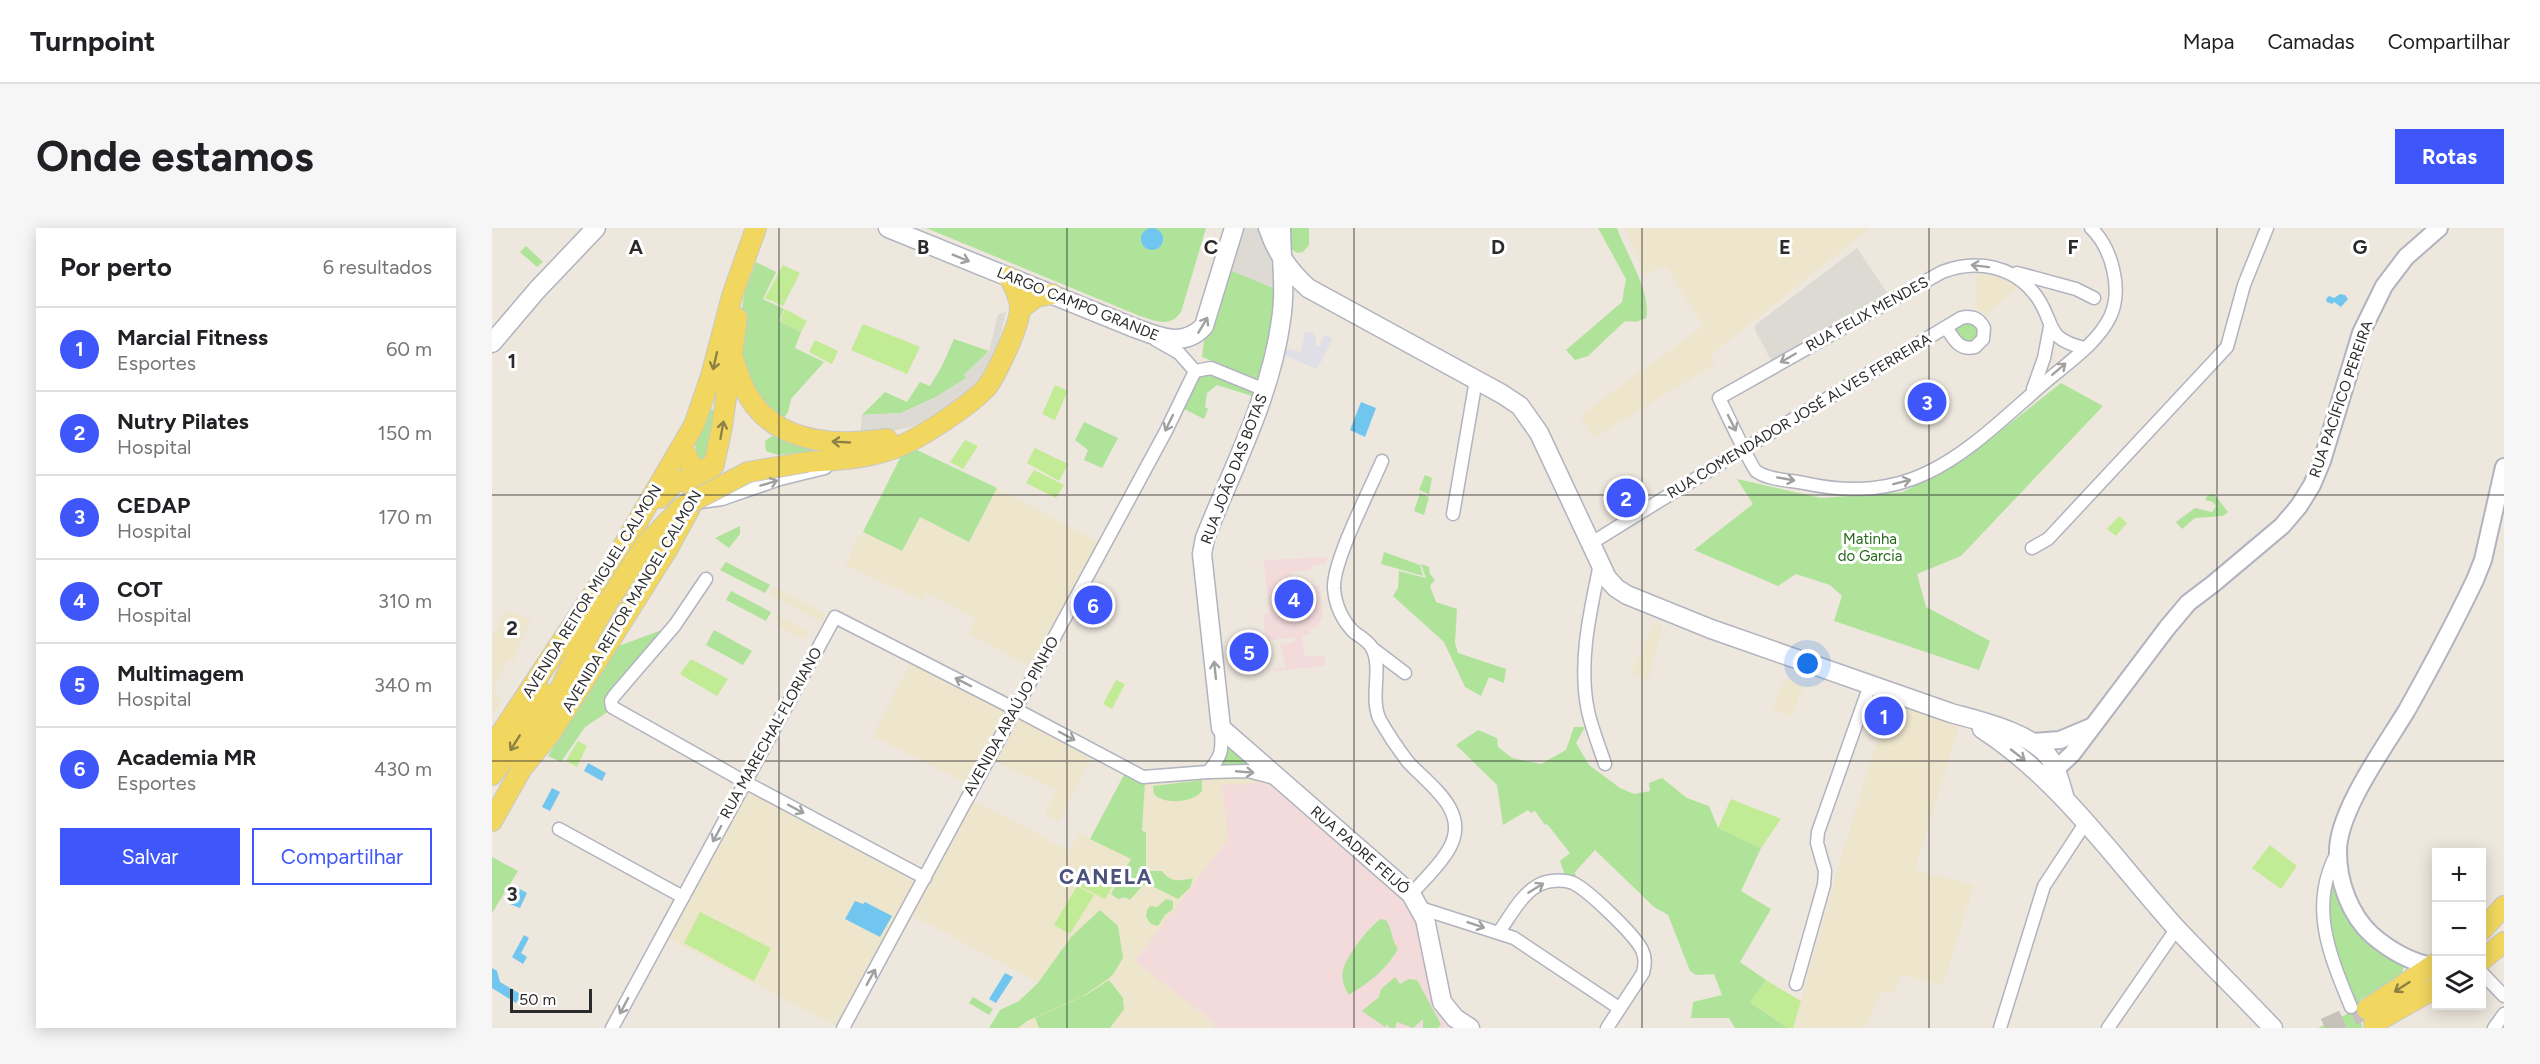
<!DOCTYPE html>
<html lang="pt">
<head>
<meta charset="utf-8">
<style>
  :root { --surface:#fff; --page:#f6f6f6; --text:#202124; --muted:#757577; --line:#e0e0e0; --accent:#3e56fa }
  body { margin:0; font-family:Figtree,sans-serif; background:var(--page); color:var(--text) }
  .controls { position:absolute; right:18px; bottom:18px; display:grid; overflow:hidden; border-radius:0px; box-shadow:0 3px 15px #0003 }
  .controls button { width:54px; height:54px; display:grid; place-items:center; padding:0; border:0; border-bottom:2px solid var(--line); background:var(--surface); color:var(--text); font:30px sans-serif }
  .scale { position:absolute; left:18px; bottom:15px; width:82px; box-sizing:border-box; padding-left:6px; border:3px solid #2b2b2b; border-top:0; font-size:16px; line-height:21px; white-space:nowrap; color:#2b2b2b; -webkit-text-stroke:4px #fff; paint-order:stroke }
  .you { position:absolute; left:1316px; top:436px; width:21px; height:21px; margin:-15px; border:4px solid #fff; border-radius:50%; background:#1a73e8; box-shadow:0 0 0 9px #1a73e833 }
  .badge { display:grid; place-items:center; width:39px; height:39px; border-radius:50%; background:var(--accent); color:#fff; font-size:20px; font-weight:700 }
  .pin { position:absolute; translate:-50% -50%; border:3px solid #fff; box-shadow:0 2px 6px #0006 }
  .list { margin:0; padding:0; list-style:none }
  h2 { display:flex; justify-content:space-between; align-items:center; height:78px; margin:0; padding:0 24px; font-size:26px }
  h2 small { font-size:20px; font-weight:400; color:var(--muted) }
  .list li { display:grid; grid-template-columns:39px 1fr auto; gap:18px; align-items:center; box-sizing:border-box; height:84px; padding:0 24px; border-top:2px solid var(--line) }
  .list b { display:block; font-size:22px; white-space:nowrap }
  .list p { margin:0; font-size:20px; white-space:nowrap; color:var(--muted) }
  .list em { font-size:20px; font-style:normal; color:var(--muted) }
  .actions { display:flex; gap:12px; padding:18px 24px }
  .actions a { flex:1; padding:14px 0; border:2px solid var(--accent); border-radius:0px; text-align:center; font-size:21px; color:var(--accent) }
  .actions .main { background:var(--accent); color:#fff }
  .icon { flex:none; width:33px; height:33px; fill:none; stroke:currentColor; stroke-width:2; stroke-linecap:round; stroke-linejoin:round }
  .map { position:relative; flex:none; width:2012px; height:800px; overflow:hidden; border-radius:0px }
  header { display:flex; align-items:center; gap:36px; box-sizing:border-box; height:84px; padding:0 30px; background:var(--surface); border-bottom:2px solid var(--line) }
  header strong { font-size:28px }
  nav { display:flex; gap:33px; margin-inline-start:auto; font-size:21px }
  .intro { display:flex; align-items:center; justify-content:space-between; box-sizing:border-box; height:144px; padding:0 36px }
  h1 { margin:0; font-size:42px }
  .button { padding:15px 27px; border-radius:0px; background:var(--accent); color:#fff; font-size:21px; font-weight:700 }
  main { display:flex; gap:36px; padding:0 36px }
  aside { flex:1; background:var(--surface); border-radius:0px; box-shadow:0 3px 15px #0003 }
  .map>svg:first-child { display:block }
</style>
</head>
<body>
<header>
<strong>Turnpoint</strong>
<nav><a>Mapa</a><a>Camadas</a><a>Compartilhar</a></nav>
</header>
<div class="intro"><h1>Onde estamos</h1><a class="button">Rotas</a></div>
<main>
<aside>
<h2>Por perto<small>6 resultados</small></h2>
<ul class="list">
<li><span class="badge">1</span><div><b>Marcial Fitness</b><p>Esportes</p></div><em>60 m</em></li>
<li><span class="badge">2</span><div><b>Nutry Pilates</b><p>Hospital</p></div><em>150 m</em></li>
<li><span class="badge">3</span><div><b>CEDAP</b><p>Hospital</p></div><em>170 m</em></li>
<li><span class="badge">4</span><div><b>COT</b><p>Hospital</p></div><em>310 m</em></li>
<li><span class="badge">5</span><div><b>Multimagem</b><p>Hospital</p></div><em>340 m</em></li>
<li><span class="badge">6</span><div><b>Academia MR</b><p>Esportes</p></div><em>430 m</em></li>
</ul>
<div class="actions"><a class="main">Salvar</a><a>Compartilhar</a></div>
</aside>
<div class="map">
<svg width="2012" height="800" viewBox="0 0 2012 800">
  <rect width="100%" height="100%" fill="#ede7dd"/>
  <polygon fill="#e0dee6" points="813,104 821,105 824,109 823,117 828,118 830,110 833,108 841,110 825,141 787,125 789,119 809,124"/>
  <g fill="#eee5cd">
    <polygon points="1133,0 1378,0 1219,127 1222,134 1220,138 1105,208 1100,207 1090,190 1092,184 1209,100 1210,96 1173,38 1152,46"/>
    <polygon points="1485,44 1512,51 1525,59 1494,87 1483,80"/>
    <polygon points="505,260 606,314 537,438 476,406 484,391 436,366 432,373 354,338 364,311 371,304 409,323 427,289 477,314"/>
    <polygon points="282,359 334,386 331,395 278,367"/>
    <polygon points="14,381 39,392 21,433 17,432 5,452 1,464 9,471 6,481 0,485 0,410"/>
    <polygon points="285,387 317,404 312,412 287,399 289,396 283,393"/>
    <polygon points="1163,394 1170,397 1156,452 1139,445"/>
    <polygon points="419,433 516,482 475,556 381,508"/>
    <polygon points="1293,450 1311,459 1300,488 1281,481"/>
    <polygon points="1398,473 1467,498 1423,642 1482,657 1451,757 1410,747 1400,766 1390,763 1373,800 1301,800 1352,619"/>
    <polygon points="524,484 601,525 567,594 553,586 564,562 499,531"/>
    <polygon points="751,546 786,556 918,668 931,697 730,557 736,611 643,733 721,794 722,800 497,800 508,782 527,773 546,755 416,685 476,571 515,589 577,623 587,605 639,631 650,603 653,554"/>
    <polygon points="257,562 423,650 344,798 177,711"/>
  </g>
  <g fill="#f4dbdb">
    <polygon points="835,329 834,336 821,337 819,342 799,344 800,358 827,357 831,388 825,399 817,401 818,406 810,408 813,428 833,428 833,438 782,443 782,441 794,439 788,416 803,414 802,409 774,413 771,386 778,385 771,332"/>
    <polygon points="771,555 785,562 920,680 970,800 722,800 721,794 643,733 736,611 730,557"/>
  </g>
  <g fill="#afe39a">
    <path d="M434 0H714L689 84C678 100 664 93 648 88Z"/>
    <polygon points="796,0 817,0 817,17 811,24 805,25 798,20"/>
    <path d="M1106 0H1125C1133 24 1160 65 1154 90L1144 94 1133 93 1096 128 1083 132 1074 122 1130 74 1134 51Z"/>
    <polygon points="34,18 51,34 45,39 28,24"/>
    <polygon points="264,34 284,44 271,71 292,81 287,93 309,104 303,120 332,134 299,171 296,184 291,191 274,184 244,130 252,66"/>
    <path d="M734 37 784 50C786 73 786 103 772 123L774 130 766 151 710 129 712 113Z"/>
    <polygon points="1475,93 1488,100 1483,114 1474,117 1460,100"/>
    <polygon points="462,111 497,123 472,147 475,150 442,170 409,185 370,187 393,164 415,174 428,154 438,158 450,138"/>
    <polygon points="712,144 765,165 763,169 725,157 715,165 713,179 716,181 712,191 690,180 707,146"/>
    <polygon points="1569,155 1611,178 1469,328 1425,346 1434,379 1498,413 1487,442 1342,393 1350,368 1338,357 1304,346 1286,358 1202,322 1261,276 1245,251 1329,270 1411,264 1473,231"/>
    <path d="M219 182H223L222 213 211 236C197 219 203 197 219 182Z"/>
    <polygon points="592,194 626,210 610,240 592,232 596,222 583,212"/>
    <polygon points="280,208 341,221 286,227 274,223 273,213"/>
    <polygon points="421,220 505,260 477,314 428,289 410,323 371,304 410,226"/>
    <polygon points="933,247 940,250 937,266 927,262"/>
    <polygon points="928,265 937,269 932,287 922,283"/>
    <polygon points="1722,266 1736,284 1731,288 1703,290 1690,301 1684,294 1703,280 1720,284 1724,278 1721,274 1713,272 1716,267"/>
    <polygon points="248,298 248,306 237,320 223,310"/>
    <polygon points="892,324 928,337 931,348 889,336"/>
    <polygon points="234,334 278,357 273,365 228,342"/>
    <polygon points="929,336 937,339 938,346 943,352 938,358 944,374 965,381 963,415 966,425 1014,441 1012,455 997,449 989,468 973,459 952,414 901,368 906,360 907,343 934,350"/>
    <polygon points="239,363 279,384 274,393 234,372"/>
    <polygon points="178,399 149,431 120,481 93,499 69,534 56,528 124,419"/>
    <polygon points="222,402 260,423 251,437 214,417"/>
    <polygon points="1082,499 1093,499 1084,515 1097,537 1128,560 1142,566 1158,563 1157,555 1170,550 1195,570 1217,578 1226,600 1269,620 1249,663 1279,681 1248,734 1274,752 1259,775 1296,800 1243,800 1237,790 1199,790 1201,774 1230,767 1222,746 1204,747 1198,743 1176,687 1162,679 1103,622 1083,644 1086,658 1075,653 1068,633 1078,625 1055,596 1053,597 1043,583 1039,585 1036,582 1011,597 1005,557 964,517 986,502 1005,510 1006,519 1020,530 1049,536 1074,522"/>
    <polygon points="732,505 780,548 720,542"/>
    <path d="M634 543 653 554 650 603 654 604V638L656 643H670C678 655 689 653 701 650L698 660 686 671 660 658 651 657 638 672 633 669 626 671 619 666 639 631 598 611Z"/>
    <path d="M710 552V563C701 575 672 577 662 566L661 558Z"/>
    <polygon points="0,629 26,643 0,685"/>
    <path d="M1842 639C1851 677 1848 692 1881 716 1892 723 1903 728 1912 738L1909 749 1869 771 1863 781 1871 800H1826L1855 786 1863 777 1837 705 1834 672Z"/>
    <polygon points="674,671 681,673 681,681 673,687 666,698 659,696 654,689 655,682 658,678 665,679"/>
    <polygon points="608,682 626,698 631,730 622,745 616,751 591,768 535,793 526,800 497,800 508,782 527,773 546,755 579,709"/>
    <path d="M888 691 894 692C901 702 899 712 906 721 893 743 878 754 857 767 852 759 848 749 852 739 858 723 875 702 888 691Z"/>
    <polygon points="903,749 908,756 917,751 925,752 949,796 946,800 931,800 931,791 921,800 905,794 903,800 897,800 896,796 893,799 870,783 887,769 889,761"/>
    <polygon points="617,752 631,770 632,781 618,800 547,800 543,790 594,767"/>
    <polygon points="481,769 501,781 497,787 477,775"/>
  </g>
  <g fill="#c2eb96">
    <polygon points="291,37 308,45 291,78 273,70"/>
    <polygon points="293,81 315,93 309,104 288,93"/>
    <polygon points="371,96 428,119 415,146 359,122"/>
    <polygon points="323,112 346,123 340,136 317,124"/>
    <polygon points="563,157 576,163 563,192 550,186"/>
    <polygon points="473,212 486,218 471,241 458,234"/>
    <polygon points="543,220 576,236 567,253 535,235"/>
    <polygon points="542,242 572,257 564,270 534,255"/>
    <polygon points="1627,288 1635,295 1624,308 1615,301"/>
    <polygon points="199,431 236,451 225,468 188,446"/>
    <polygon points="624,452 633,456 620,481 611,476"/>
    <polygon points="86,513 95,518 85,539 74,533"/>
    <polygon points="1239,571 1289,591 1269,620 1226,600"/>
    <polygon points="1778,617 1805,638 1789,661 1760,640"/>
    <polygon points="592,644 620,659 613,671 585,657"/>
    <polygon points="585,658 602,667 578,706 562,697"/>
    <polygon points="208,684 279,720 262,753 192,715"/>
    <polygon points="1274,752 1309,773 1301,800 1296,800 1258,774"/>
  </g>
  <g fill="#dddad4">
    <polygon points="745,0 786,0 788,63 733,40"/>
    <polygon points="1365,20 1396,66 1280,134 1263,102 1263,97"/>
    <polygon points="514,84 504,125 487,156 461,175 422,198 368,210 370,187 409,185 442,170 474,150 472,147 497,123 506,86"/>
  </g>
  <g fill="#71c6ef">
    <circle cx="660" cy="11" r="11"/>
    <polygon points="1848,66 1853,67 1856,71 1849,79 1842,74 1840,76 1835,74 1834,71 1837,68 1842,70"/>
    <polygon points="869,174 884,180 873,209 858,202"/>
    <polygon points="96,535 114,545 110,553 92,543"/>
    <polygon points="60,560 68,564 58,583 50,579"/>
    <polygon points="26,660 35,665 28,680 18,676"/>
    <polygon points="363,673 371,676 373,674 400,688 388,709 353,691"/>
    <polygon points="32,707 37,710 29,725 35,729 31,736 20,729"/>
    <polygon points="0,740 5,743 8,754 30,767 24,775 0,760"/>
    <polygon points="513,745 521,749 504,775 497,771"/>
  </g>
  <g fill="none" stroke-linecap="round" stroke-linejoin="round">
    <polyline stroke="#c6c1b9" stroke-width="20" stroke-dasharray="20 10" stroke-linecap="butt" points="1833,800 1875,781"/>
    <g stroke="#b1b3bf" stroke-width="15">
      <g id="minor">
        <polyline points="1525,45 1584,61 1602,70"/>
        <polyline points="664,112 687,125 703,143"/>
        <path d="M1592 120C1552 110 1564 97 1545 69 1522 37 1484 31 1450 44L1227 170C1232 180 1260 240 1264 243 1276 252 1297 252 1312 255 1424 280 1474 223 1551 156 1574 136 1605 116 1618 89 1631 62 1620 20 1599 0"/>
        <polyline points="703,143 719,140 773,162"/>
        <polyline points="1541,161 1552,130 1558,99"/>
        <path d="M890 233C878 262 841 332 842 360 843 377 851 394 863 405 869 409 877 414 880 420 891 440 877 470 888 492 896 506 906 521 916 534 937 557 979 583 957 621 948 637 932 652 919 666"/>
        <polyline points="208,274 230,271 288,251 333,240"/>
        <polyline points="961,286 984,152"/>
        <path d="M1098 316C1221 239 1344 165 1469 90 1479 87 1487 90 1492 100L1491 111 1483 119C1467 123 1462 111 1454 99"/>
        <polyline points="1540,320 1556,311 1735,119 1752,57 1775,0"/>
        <path d="M1108 336C1098 384 1086 435 1096 483 1100 501 1107 518 1113 536"/>
        <polyline points="214,351 183,397 122,468 119,473 120,479 253,554 433,650"/>
        <polyline points="880,420 913,445"/>
        <polyline points="716,544 756,543 783,550"/>
        <polyline points="67,601 191,669"/>
        <path d="M1845 625C1816 678 1838 728 1859 779"/>
        <polyline points="928,680 1022,710 1127,780"/>
        <path d="M1007 704C1017 690 1029 667 1045 658 1054 652 1071 651 1081 655 1096 662 1143 707 1150 722 1154 730 1153 737 1151 745L1115 800"/>
        <polyline points="1990,745 2012,768"/>
        <polyline points="1304,756 1332,657 1333,643 1325,615 1326,604 1378,457"/>
        <path d="M120 800 343 389 523 481 651 549 716 544C731 527 730 522 729 500"/>
        <polyline points="351,800 674,203 703,143"/>
        <polyline points="1508,800 1552,658 1594,594"/>
        <polyline points="1616,800 1685,700"/>
        <polyline points="2002,800 2012,786"/>
      </g>
    </g>
    <g stroke="#b1b3bf" stroke-width="20">
      <g id="tertiary">
        <polyline points="1539,514 1568,512 1599,499"/>
        <polyline points="1552,545 1564,541 1580,526 1675,400 1696,375 1721,356 1790,298 1807,278 1820,257 1830,233 1869,105 1892,58 1914,29 1947,0"/>
        <path d="M1944 738C1922 737 1896 721 1880 707 1858 687 1846 654 1846 624 1845 584 1894 517 1915 482 1939 439 1962 396 1983 352L1991 332 2012 239"/>
      </g>
    </g>
    <g stroke="#b1b3bf" stroke-width="21">
      <g id="secondary">
        <path d="M396 0 640 99C664 108 692 121 712 98L742 0"/>
        <path d="M776 0C784 24 797 43 816 60L1010 166 1028 178 1047 205 1115 350 1124 360 1135 367 1219 401 1459 485C1488 493 1542 505 1559 532 1566 543 1569 558 1573 571"/>
        <path d="M789 0C789 30 794 62 789 92 779 168 741 239 713 310L710 326 729 500 919 666 933 691 950 774 963 790 978 800"/>
        <polyline points="0,115 45,62 104,0"/>
        <path d="M1490 501C1569 552 1623 632 1685 701 1716 734 1750 767 1781 800"/>
      </g>
    </g>
    <g stroke="#c8c8c8" stroke-width="22">
      <g id="primary">
        <polyline points="528,81 544,69 560,66"/>
        <path d="M241 130C246 144 249 157 257 169 286 217 347 218 395 211"/>
        <polyline points="190,219 201,240 212,242 222,236"/>
        <path d="M315 234C342 232 371 231 397 222 422 215 476 179 494 160 504 148 529 95 528 79 527 70 522 58 517 49"/>
        <polyline points="168,270 183,254 193,252 201,258 201,275"/>
        <polyline points="0,519 119,339 202,197 219,148 240,68 264,0"/>
        <polyline points="30,540 58,506 112,422 175,322 222,236 230,199 245,90"/>
        <polyline points="0,547 21,519 54,466"/>
        <polyline points="0,593 30,540 81,434 116,374"/>
        <polyline points="1990,702 2012,678"/>
        <polyline points="1990,732 2012,714"/>
        <polyline points="1875,781 1944,735"/>
        <polyline points="1882,795 1944,760"/>
      </g>
    </g>
    <use href="#minor" stroke="#fff" stroke-width="12"/>
    <use href="#tertiary" stroke="#fff" stroke-width="16"/>
    <use href="#secondary" stroke="#fff" stroke-width="18"/>
    <use href="#primary" stroke="#f1d75f" stroke-width="20"/>
    <g stroke="#c8c8c8" stroke-width="22" stroke-linecap="butt">
      <polyline id="primary-bridge" points="116,374 154,316 190,279 256,244 315,234"/>
    </g>
    <use href="#primary-bridge" stroke="#f1d75f" stroke-width="20"/>
  </g>
  <defs><path id="oneway-shaft" d="M-6 0H5M1.5-3L5.5 0L1.5 3" fill="none" stroke-width="1.6" stroke-linecap="round" stroke-linejoin="round" transform="scale(1.5)"/></defs>
  <g stroke="#a0a0a0">
    <use href="#oneway-shaft" transform="translate(469 30) rotate(22)"/>
    <use href="#oneway-shaft" transform="translate(1488 38) rotate(-173)"/>
    <use href="#oneway-shaft" transform="translate(711 97) rotate(-59)"/>
    <use href="#oneway-shaft" transform="translate(1296 130) rotate(150)"/>
    <use href="#oneway-shaft" transform="translate(1567 141) rotate(-41)"/>
    <use href="#oneway-shaft" transform="translate(677 195) rotate(116)"/>
    <use href="#oneway-shaft" transform="translate(1240 195) rotate(63)"/>
    <use href="#oneway-shaft" transform="translate(1294 251) rotate(10)"/>
    <use href="#oneway-shaft" transform="translate(1410 254) rotate(-14)"/>
    <use href="#oneway-shaft" transform="translate(277 255) rotate(-17)"/>
    <use href="#oneway-shaft" transform="translate(723 442) rotate(-96)"/>
    <use href="#oneway-shaft" transform="translate(471 454) rotate(-153)"/>
    <use href="#oneway-shaft" transform="translate(575 508) rotate(28)"/>
    <use href="#oneway-shaft" transform="translate(1526 527) rotate(38)"/>
    <use href="#oneway-shaft" transform="translate(753 544) rotate(5)"/>
    <use href="#oneway-shaft" transform="translate(304 581) rotate(28)"/>
    <use href="#oneway-shaft" transform="translate(225 606) rotate(118)"/>
    <use href="#oneway-shaft" transform="translate(1044 660) rotate(-32)"/>
    <use href="#oneway-shaft" transform="translate(984 697) rotate(18)"/>
    <use href="#oneway-shaft" transform="translate(379 749) rotate(-61)"/>
    <use href="#oneway-shaft" transform="translate(132 778) rotate(118)"/>
  </g>
  <g stroke="#8e8145">
    <use href="#oneway-shaft" transform="translate(223 133) rotate(103)"/>
    <use href="#oneway-shaft" transform="translate(230 202) rotate(-80)"/>
    <use href="#oneway-shaft" transform="translate(349 214) rotate(-177)"/>
    <use href="#oneway-shaft" transform="translate(23 515) rotate(122)"/>
    <use href="#oneway-shaft" transform="translate(1910 759) rotate(147)"/>
  </g>
  <path fill="none" stroke="#2b2b2b" stroke-width="1.5" stroke-opacity="0.55" d="M287 0V800M575 0V800M862 0V800M1150 0V800M1437 0V800M1725 0V800M0 267H2012M0 533H2012"/>
  <g text-anchor="middle" stroke-width="6" stroke-linejoin="round" paint-order="stroke">
    <g font-size="15" fill="#2b2b2b" stroke="#fff">
      <text transform="translate(586 76) rotate(22)" y="5">LARGO CAMPO GRANDE</text>
      <text transform="translate(1375 86) rotate(-29)" y="5">RUA FELIX MENDES</text>
      <text transform="translate(1849 171) rotate(-71)" y="5">RUA PACÍFICO PEREIRA</text>
      <text transform="translate(1307 188) rotate(-31)" y="5">RUA COMENDADOR JOSÉ ALVES FERREIRA</text>
      <text transform="translate(742 241) rotate(-69)" y="5">RUA JOÃO DAS BOTAS</text>
      <text transform="translate(100 363) rotate(-58)" y="5">AVENIDA REITOR MIGUEL CALMON</text>
      <text transform="translate(140 373) rotate(-59)" y="5">AVENIDA REITOR MANOEL CALMON</text>
      <text transform="translate(519 488) rotate(-61)" y="5">AVENIDA ARAÚJO PINHO</text>
      <text transform="translate(279 505) rotate(-61)" y="5">RUA MARECHAL FLORIANO</text>
      <text transform="translate(868 622) rotate(41)" y="5">RUA PADRE FEIJÓ</text>
    </g>
    <g font-size="15" fill="#26691a" stroke="#fff">
      <text x="1378" y="316">Matinha<tspan x="1378" dy="17">do Garcia</tspan></text>
    </g>
    <g font-size="21" font-weight="bold" letter-spacing="1.5" fill="#4b517c" stroke="#fff">
      <text x="614" y="656">CANELA</text>
    </g>
  </g>
  <g font-size="20" text-anchor="middle" font-weight="bold" fill="#2b2b2b" stroke="#fff" stroke-width="6" stroke-linejoin="round" paint-order="stroke">
    <text x="144" y="26">A</text>
    <text x="431" y="26">B</text>
    <text x="719" y="26">C</text>
    <text x="1006" y="26">D</text>
    <text x="1293" y="26">E</text>
    <text x="1581" y="26">F</text>
    <text x="1868" y="26">G</text>
    <text x="20" y="140">1</text>
    <text x="20" y="407">2</text>
    <text x="20" y="673">3</text>
  </g>
</svg>
<div class="controls">
<button>+</button>
<button>−</button>
<button><svg class="icon" aria-label="layers" viewBox="0 0 24 24"><path d="M12 4l9 5-9 5-9-5zM3 14l9 5 9-5"/></svg></button>
</div>
<div class="scale">50 m</div>
<div class="you"></div>
<div class="pin badge" style="left:1392px;top:488px">1</div>
<div class="pin badge" style="left:1134px;top:270px">2</div>
<div class="pin badge" style="left:1435px;top:174px">3</div>
<div class="pin badge" style="left:802px;top:371px">4</div>
<div class="pin badge" style="left:757px;top:424px">5</div>
<div class="pin badge" style="left:601px;top:377px">6</div>
</div>
</main>
</body>
</html>
